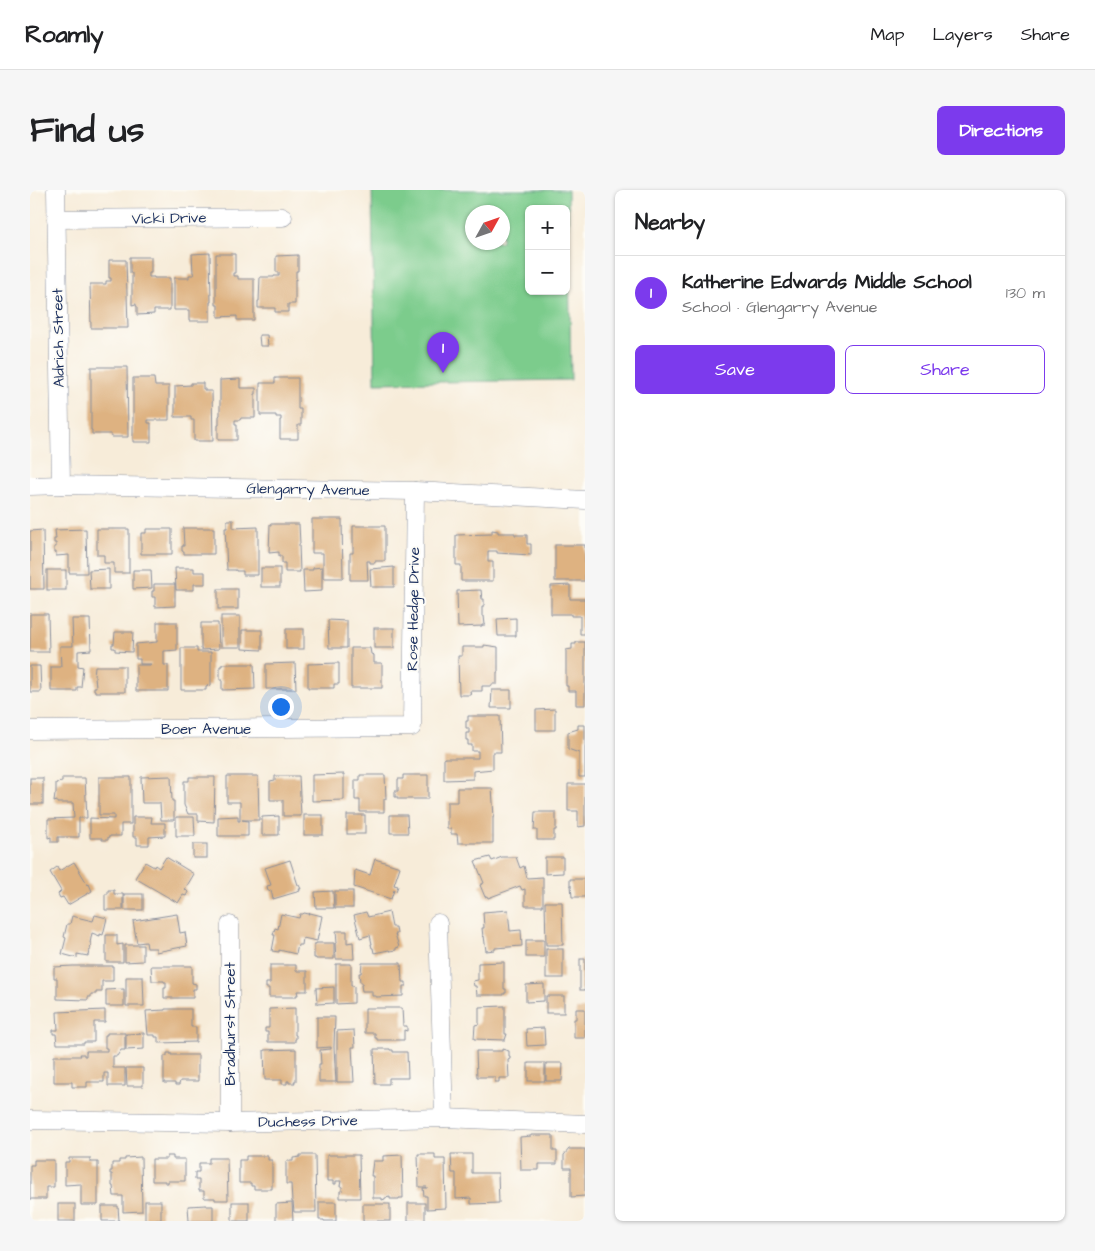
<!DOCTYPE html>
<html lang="en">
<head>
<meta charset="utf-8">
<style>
  :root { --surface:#fff; --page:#f6f6f6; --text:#202124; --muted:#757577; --line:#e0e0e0; --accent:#7c3aed }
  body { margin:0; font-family:"Architects Daughter",sans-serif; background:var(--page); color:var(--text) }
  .controls { position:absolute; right:15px; top:15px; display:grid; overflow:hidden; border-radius:8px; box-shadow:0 1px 4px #0004 }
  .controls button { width:45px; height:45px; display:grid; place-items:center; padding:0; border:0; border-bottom:1px solid var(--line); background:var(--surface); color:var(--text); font:25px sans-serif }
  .compass { position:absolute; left:435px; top:15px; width:45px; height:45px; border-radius:50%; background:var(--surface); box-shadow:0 1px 4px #0004; rotate:50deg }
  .you { position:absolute; left:250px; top:516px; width:18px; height:18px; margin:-12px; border:4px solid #fff; border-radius:50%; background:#1a73e8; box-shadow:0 0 0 8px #1a73e833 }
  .badge { display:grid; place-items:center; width:32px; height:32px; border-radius:50%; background:var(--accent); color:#fff; font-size:16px; font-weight:700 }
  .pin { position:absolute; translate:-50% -41px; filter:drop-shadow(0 1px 2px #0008) }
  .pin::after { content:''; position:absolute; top:26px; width:18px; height:15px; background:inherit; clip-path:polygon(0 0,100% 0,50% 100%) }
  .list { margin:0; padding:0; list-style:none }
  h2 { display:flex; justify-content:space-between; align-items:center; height:65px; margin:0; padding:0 20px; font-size:21px }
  h2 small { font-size:16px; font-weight:400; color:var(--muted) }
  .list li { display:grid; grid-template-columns:32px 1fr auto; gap:15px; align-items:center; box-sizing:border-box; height:75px; padding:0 20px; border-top:1px solid var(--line) }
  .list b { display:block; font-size:19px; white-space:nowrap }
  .list p { margin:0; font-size:16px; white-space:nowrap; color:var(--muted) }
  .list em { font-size:16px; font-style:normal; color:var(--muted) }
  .actions { display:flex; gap:10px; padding:15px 20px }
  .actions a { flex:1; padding:11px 0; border:1px solid var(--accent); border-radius:8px; text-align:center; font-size:18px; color:var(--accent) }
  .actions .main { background:var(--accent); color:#fff }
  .map { position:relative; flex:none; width:555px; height:1031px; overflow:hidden; border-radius:8px }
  header { display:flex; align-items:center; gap:30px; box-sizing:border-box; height:70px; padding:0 25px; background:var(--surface); border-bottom:1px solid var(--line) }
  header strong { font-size:24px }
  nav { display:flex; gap:28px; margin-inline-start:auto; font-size:18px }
  .intro { display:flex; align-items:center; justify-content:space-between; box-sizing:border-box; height:120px; padding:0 30px }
  h1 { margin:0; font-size:35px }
  .button { padding:12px 22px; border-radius:8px; background:var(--accent); color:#fff; font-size:18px; font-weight:700 }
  main { display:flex; gap:30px; padding:0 30px }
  aside { flex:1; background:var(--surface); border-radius:8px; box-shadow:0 1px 4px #0004 }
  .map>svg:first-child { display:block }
</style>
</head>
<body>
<header>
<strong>Roamly</strong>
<nav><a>Map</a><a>Layers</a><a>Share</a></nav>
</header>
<div class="intro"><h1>Find us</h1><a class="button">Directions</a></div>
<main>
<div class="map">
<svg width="555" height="1031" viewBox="0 0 555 1031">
  <rect width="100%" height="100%" fill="#fdfcf7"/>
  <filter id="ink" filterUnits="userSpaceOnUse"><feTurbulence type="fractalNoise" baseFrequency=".02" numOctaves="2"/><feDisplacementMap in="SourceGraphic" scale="10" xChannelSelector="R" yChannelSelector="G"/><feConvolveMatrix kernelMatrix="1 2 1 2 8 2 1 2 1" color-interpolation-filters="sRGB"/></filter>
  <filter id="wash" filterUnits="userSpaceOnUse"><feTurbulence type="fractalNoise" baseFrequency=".0096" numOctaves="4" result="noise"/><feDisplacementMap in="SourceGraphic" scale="20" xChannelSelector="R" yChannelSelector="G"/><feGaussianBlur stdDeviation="1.12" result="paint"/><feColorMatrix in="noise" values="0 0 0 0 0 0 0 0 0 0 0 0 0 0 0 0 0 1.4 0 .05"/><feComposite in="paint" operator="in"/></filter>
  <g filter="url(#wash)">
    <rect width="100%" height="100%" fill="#f7ecd9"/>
    <path fill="#7ccc8c" stroke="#4c7e75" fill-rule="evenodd" d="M342 0H538L541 190 345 193ZM499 19H536V101H499ZM442 22H472V52H442Z"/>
    <g id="blocks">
      <g fill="#deb281">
        <polygon points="180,63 181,112 180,112 180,131 159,131 159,120 144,120 144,88 159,88 159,85 164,85 164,83 163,83 162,64"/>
        <polygon points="186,64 205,64 205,83 203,83 203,86 208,86 208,89 224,89 224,130 207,130 207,126 188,127 188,115 186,115"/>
        <polygon points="268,65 268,81 266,81 266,90 265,89 265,114 258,114 258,122 245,122 245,118 228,118 228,111 229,111 230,87 244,87 244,86 249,86 249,82 246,82 246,66"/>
        <polygon points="100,67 121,67 121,83 119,83 119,87 124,87 124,88 140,88 140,120 124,120 124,124 107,125 107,116 106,116 106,114 102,115 102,83 100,83"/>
        <polygon points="79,70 96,70 98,138 61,138 60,94 76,94 76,91 81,91 81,88 79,88"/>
        <polygon points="229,145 237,145 238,156 230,156"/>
        <polygon points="61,177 97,177 98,247 81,247 81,244 62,244 62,240 61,240"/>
        <polygon points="103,188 124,188 125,196 139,196 139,230 118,230 118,233 121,233 121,252 103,252"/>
        <polygon points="245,188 268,188 268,219 271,219 271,235 268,235 268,249 250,249 250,230 251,230 251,227 246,227 246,225 230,225 230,193 245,193"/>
        <polygon points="210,189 210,198 226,198 226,204 225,204 225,228 211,228 210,230 205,230 205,234 207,234 207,250 188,250 188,235 189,235 189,226 190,225 190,190"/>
        <polygon points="161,193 173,193 173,199 175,199 175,201 182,201 183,251 164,251 164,230 161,230 161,227 145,227 145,196 161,195"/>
        <polygon points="282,329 312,329 313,388 293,388 293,363 282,363"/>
        <polygon points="197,330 203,330 203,338 228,337 228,385 213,385 213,381 206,381 206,380 197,380 195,338 197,338"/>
        <polygon points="240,334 269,334 270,354 269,354 270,382 255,382 255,373 252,373 252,366 249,366 249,362 239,363"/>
        <polygon points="323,336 355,336 355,371 345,371 345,373 340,373 340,371 337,371 338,390 320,390 320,363 323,363"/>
        <polygon points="153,338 184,338 184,364 154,364 154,361 152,361 152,356 154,356"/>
        <polygon points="56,339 57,383 39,383 39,365 26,366 26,362 24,362 24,357 26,357 26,353 24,353 24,349 26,349 25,340"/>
        <polygon points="67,339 99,339 99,383 84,383 84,373 74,373 74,365 67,365"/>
        <polygon points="116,339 142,339 142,364 111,364 111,343 116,343"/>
        <polygon points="13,340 14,399 0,399 0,341"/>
        <polygon points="462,340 468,341 468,343 485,343 485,345 497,345 497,354 501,354 501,365 467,363 467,361 458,361 458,372 463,372 463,391 431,391 431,375 426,375 426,345 462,344"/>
        <rect x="525" y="355" width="30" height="36"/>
        <polygon points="292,377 292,401 274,402 273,380 283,380 283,378"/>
        <polygon points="364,377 364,397 341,397 340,379"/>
        <polygon points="145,378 164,378 164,382 175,382 175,394 164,394 164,400 146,400"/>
        <rect x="231" y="378" width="19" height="19"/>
        <polygon points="79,379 79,399 60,399 59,380"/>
        <rect x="17" y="380" width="19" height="20"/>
        <polygon points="103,380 121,380 122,398 103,399"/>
        <polygon points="124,394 145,394 145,416 125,417 125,407 122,407 122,401 124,401"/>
        <polygon points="540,395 540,409 555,409 555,444 550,444 550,426 541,426 541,424 521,424 521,396"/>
        <rect x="188" y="399" width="20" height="20"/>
        <polygon points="451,400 452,409 454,409 454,416 452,416 452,426 454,426 455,435 452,435 452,436 428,437 427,401"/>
        <polygon points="0,424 18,424 19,462 0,462"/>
        <rect x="191" y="426" width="19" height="31"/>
        <polygon points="486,428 486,446 468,446 467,429"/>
        <polygon points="42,429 60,429 61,460 48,461 48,476 53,477 51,497 47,497 47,501 21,501 21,477 31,477 30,456 43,456"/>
        <polygon points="298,430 317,431 317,458 299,458"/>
        <polygon points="127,432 147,432 147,460 134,461 134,475 138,475 138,501 106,501 106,475 121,475 121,474 110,474 110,469 106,469 106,454 127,452"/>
        <polygon points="171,433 188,433 189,459 171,460"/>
        <rect x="344" y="438" width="20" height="20"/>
        <rect x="256" y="439" width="18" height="20"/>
        <polygon points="212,440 232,440 232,460 212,459"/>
        <polygon points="85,442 103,442 102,462 85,461 85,458 82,458 82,454 84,454"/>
        <polygon points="546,452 555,452 555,515 546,515 546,501 538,501 538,496 536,496 536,460 542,459 542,454 546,454"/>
        <polygon points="454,455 468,457 468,482 467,482 467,494 462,494 462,496 452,496 452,501 440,501 441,505 429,505 428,466 432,466 432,457 454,457"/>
        <polygon points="151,458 167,458 167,462 181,462 181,495 176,496 176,500 151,500"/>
        <polygon points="321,458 340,458 341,464 344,465 344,473 352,473 352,498 321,498"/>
        <polygon points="265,473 266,499 236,499 236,474"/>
        <polygon points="309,473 309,494 304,494 304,498 278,498 278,474"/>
        <polygon points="192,474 224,474 225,499 192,500 192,490 190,490 190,476 192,476"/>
        <polygon points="0,476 10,476 11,502 0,502"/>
        <polygon points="65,476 95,476 95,502 65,502 65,500 64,500 64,497 66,497 65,487 64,486"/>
        <polygon points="462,500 481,500 481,518 461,518"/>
        <polygon points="525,519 525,540 506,540 506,520"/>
        <polygon points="438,526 470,526 471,562 463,562 463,579 443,581 443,589 414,590 414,568 448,568 448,561 442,561 442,555 438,555 438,550 436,550 436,543 439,543 439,538 436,538 436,531 438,531"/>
        <polygon points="548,535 555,535 555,587 549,587 549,563 538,559 538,542 548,539"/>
        <polygon points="314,584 314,610 282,611 282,585"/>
        <polygon points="330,585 355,585 356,609 354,609 354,622 330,622 330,610 325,610 325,590 330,590"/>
        <polygon points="373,585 398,585 398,609 368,609 368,607 365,607 365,601 368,601 368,589 373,589"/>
        <polygon points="141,586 142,611 144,611 144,630 131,630 130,613 112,613 111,587"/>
        <polygon points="197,586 228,586 229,630 212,630 218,631 218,646 188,646 188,627 208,626 208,631 210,631 210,612 197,612"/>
        <polygon points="245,586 269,586 271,626 253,626 253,610 240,610 240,591 245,590"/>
        <polygon points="69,587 101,587 101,634 91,634 91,646 80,646 80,647 78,647 78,650 72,650 72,648 60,648 60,628 84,629 84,625 69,625"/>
        <polygon points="159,587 185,587 184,632 168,631 168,624 158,624 154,615 154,591 159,591"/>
        <rect x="0" y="588" width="13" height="26"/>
        <polygon points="32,588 55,588 57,628 49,628 49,647 28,647 28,652 21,652 21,647 18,648 18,629 44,628 43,613 27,613 27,611 24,612 25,604 26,604 26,593 32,592"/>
        <polygon points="538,594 555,594 555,636 548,637 548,621 538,621"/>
        <polygon points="427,598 462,598 464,627 463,627 463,653 428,653 427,644 421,644 421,639 417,639 417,612 427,612"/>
        <polygon points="505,622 526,622 526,640 524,640 524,650 507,650 507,640 504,640"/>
        <rect x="274" y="625" width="19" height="20"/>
        <rect x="317" y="625" width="18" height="19"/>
        <polygon points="360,625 377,625 378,643 360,643"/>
        <polygon points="249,626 249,645 232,645 232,627"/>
        <polygon points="103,627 122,627 121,633 135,633 135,646 119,647 119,655 107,655 107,647 103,647"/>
        <polygon points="146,627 164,627 165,646 146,646"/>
        <rect x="163" y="654" width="14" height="14"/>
        <polygon points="136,667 164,684 155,699 158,702 156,706 153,705 148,713 105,688 115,672 124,677 125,675 129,678"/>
        <polygon points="460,667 462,671 472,667 486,667 490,678 494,676 497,688 513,687 513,716 495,716 495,699 492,700 490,696 458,708 457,706 455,707 450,695 454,693 445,671"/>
        <polygon points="515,667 533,667 533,683 515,684"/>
        <polygon points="345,669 370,677 364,695 368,696 366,701 364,700 361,709 324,697 325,680 340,685"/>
        <polygon points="260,670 268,695 269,695 271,699 269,699 270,701 243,709 241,700 238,701 237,696 241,695 235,678"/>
        <polygon points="44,672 58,695 59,694 62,701 38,715 33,707 30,708 28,704 31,701 20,682 27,677 29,681"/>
        <polygon points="540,689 555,689 555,707 542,707 541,695 540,695"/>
        <polygon points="78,700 84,700 84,704 93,704 93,720 75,720 75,704 78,704"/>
        <polygon points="303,701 304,718 286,718 285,702"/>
        <rect x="305" y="701" width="18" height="17"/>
        <rect x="94" y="704" width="19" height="16"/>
        <polygon points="515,712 532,712 533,755 516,755"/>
        <polygon points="478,720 480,741 491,740 492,756 465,758 465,760 456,761 454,746 453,747 452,738 454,738 453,722"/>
        <polygon points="336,722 338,727 359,722 362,737 366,737 367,744 365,744 369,757 366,758 366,760 360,761 359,760 344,763 343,758 342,758 341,754 342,754 340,745 330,748 324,725"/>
        <polygon points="274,723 279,724 280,723 292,726 287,751 273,748 272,755 268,755 266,764 249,760 249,762 242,761 245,745 243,745 245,738 248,739 251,724 269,728 270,724 273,724"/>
        <polygon points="147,724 150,743 155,742 157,756 126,762 126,758 117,758 116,752 107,753 103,731"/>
        <polygon points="65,725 77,728 73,745 70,744 70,746 62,743 60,753 61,753 60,761 59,761 58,766 47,764 47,768 32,764 36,748 34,747 37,734 40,734 42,726 63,731"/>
        <polygon points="306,741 317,741 317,753 323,752 324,769 306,769 305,753 307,753"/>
        <polygon points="76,745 87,745 87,755 93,754 93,772 76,772"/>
        <rect x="496" y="750" width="18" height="17"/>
        <polygon points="286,753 304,753 304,769 286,769 286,768 284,768 284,754 286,754"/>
        <polygon points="95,755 113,755 113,771 95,772"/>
        <rect x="516" y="759" width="17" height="29"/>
        <rect x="550" y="769" width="5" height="31"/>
        <polygon points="474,772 474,799 476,799 476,803 474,803 474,805 447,805 446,796 444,796 443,791 448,790 448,773"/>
        <polygon points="332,773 371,773 372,792 376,792 376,796 373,796 373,806 346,807 346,806 342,806 342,801 332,801 331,795 332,795 332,792 330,792 329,783 331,783"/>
        <polygon points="306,774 321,774 321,796 324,796 324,813 306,814"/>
        <polygon points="240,775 266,775 266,781 277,781 277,801 267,801 268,805 266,805 266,807 239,807 239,798 236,798 236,793 240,793"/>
        <polygon points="43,776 83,776 83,791 72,791 72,802 66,802 66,804 61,804 61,807 58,807 58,810 27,809 27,788 24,788 24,777"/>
        <polygon points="121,776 162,776 162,793 166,794 166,799 163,799 163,808 134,808 134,798 136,798 136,792 134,792 134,791 122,791"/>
        <polygon points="96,787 113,787 114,816 96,816"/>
        <polygon points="514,794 514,811 496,812 496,795"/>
        <polygon points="304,797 304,813 287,814 286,798"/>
        <polygon points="94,799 94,816 76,816 76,800"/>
        <rect x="516" y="806" width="18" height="17"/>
        <polygon points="475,816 475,844 477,844 475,850 444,849 445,835 449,834 449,817"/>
        <polygon points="265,818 265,845 266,845 266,849 265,849 265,852 238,852 238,842 235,842 235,838 239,838 239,819"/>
        <polygon points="335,818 372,818 373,836 377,836 377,841 374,840 374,850 347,850 347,848 345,848 345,843 335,843"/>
        <polygon points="135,819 161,819 161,837 166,837 166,852 128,853 128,847 125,847 125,845 118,845 116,821 135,820"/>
        <polygon points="546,819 555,819 555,848 544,848 544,829 546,829"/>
        <polygon points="75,820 75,832 64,832 64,852 54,852 54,854 27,854 26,844 23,844 23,840 28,840 27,822"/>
        <polygon points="287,827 305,827 304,857 306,892 289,892 289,874 291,874 290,860 301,859 301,857 287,858"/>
        <polygon points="514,838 515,855 497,856 496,839"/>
        <polygon points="324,840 325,857 322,857 324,892 307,892 307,841"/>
        <polygon points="77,843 95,843 95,860 91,860 87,866 83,866 83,878 95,878 95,896 78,896 78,883 74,883 74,892 57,892 57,897 42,897 42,892 24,892 24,866 51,866 50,864 54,864 54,866 56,866 56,861 77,861 77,858 75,858 75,845 77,845"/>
        <polygon points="114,843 114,859 96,860 96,844"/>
        <polygon points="266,859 266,891 264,891 265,893 259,893 259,891 257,891 257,894 252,894 252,890 235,890 234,860"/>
        <polygon points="344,859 360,859 360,860 363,860 363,862 377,862 378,888 359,888 359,894 345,894"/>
        <polygon points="472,859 479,861 479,866 480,866 480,869 478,870 479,888 469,888 469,892 465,892 465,887 447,887 446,861 472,861"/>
        <polygon points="137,863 141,863 141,865 168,865 168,891 150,891 149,895 145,895 145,893 134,893 134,866 137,866"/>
        <rect x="498" y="873" width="17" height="18"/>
        <polygon points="516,873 533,873 532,891 516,891"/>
        <polygon points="96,878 113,878 113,896 97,896"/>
        <polygon points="501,945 523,945 523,961 527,961 527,974 509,974 509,980 491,980 490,947 501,946"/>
        <polygon points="539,959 555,959 555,1006 541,1007 541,978 534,978 534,965"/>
        <polygon points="388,964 405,964 405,969 415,969 416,1018 397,1019 397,1006 394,1006 393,998 397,998 397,997 389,997"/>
        <polygon points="421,964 442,964 442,983 468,983 469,1013 441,1014 441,1008 426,1009 426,983 422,983"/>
        <polygon points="270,965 285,965 286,1022 264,1022 263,1012 262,1012 261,994 256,994 256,971 263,971 263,968 270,967"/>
        <polygon points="297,965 329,965 330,1008 310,1008 310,1001 312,1001 312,996 310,996 311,991 306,991 306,994 303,994 303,991 297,991"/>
        <polygon points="372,965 373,1008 369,1008 369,1009 360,1009 360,1007 355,1008 355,1009 352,1010 352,1008 343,1008 343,986 341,986 343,971 353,971 353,966"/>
        <polygon points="137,966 143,966 143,969 155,969 155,991 138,991 138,993 135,993 135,991 122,991 122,969 137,969"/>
        <polygon points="216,966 238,966 238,970 242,970 242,999 224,999 224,996 221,996 221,993 209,993 209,970 216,970"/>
        <polygon points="111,967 112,1021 93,1022 93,1006 84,1006 83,996 82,996 82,984 80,984 80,981 82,981 82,973 89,973 89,970 95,970 95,968"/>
        <polygon points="39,968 60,968 60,972 68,972 68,1015 51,1015 51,994 35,995 35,972 39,972"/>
        <polygon points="179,968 197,968 198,1010 185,1010 185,1008 174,1008 174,1001 169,1001 169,990 165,990 165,982 169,982 169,973 179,973"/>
        <polygon points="4,970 24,970 24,997 16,997 16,1009 0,1009 0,975 4,975"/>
        <rect x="115" y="1011" width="16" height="19"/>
        <rect x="202" y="1012" width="17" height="19"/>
        <polygon points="289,1012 306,1012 306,1031 294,1031 294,1030 289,1030"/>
        <polygon points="262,1013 263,1031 246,1031 246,1014"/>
        <rect x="378" y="1013" width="17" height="18"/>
        <rect x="28" y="1014" width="17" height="17"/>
        <rect x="333" y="1014" width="27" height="17"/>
        <polygon points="176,1015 176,1016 183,1016 183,1031 159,1031 158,1016"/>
        <polygon points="72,1016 88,1016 89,1031 72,1031"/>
      </g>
    </g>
  </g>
  <g filter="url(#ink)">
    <use href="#blocks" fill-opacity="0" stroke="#898e9c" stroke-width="1"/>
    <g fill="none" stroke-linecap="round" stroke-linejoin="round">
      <g stroke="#898e9c" stroke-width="19">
        <g id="minor">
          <polyline points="26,0 31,295"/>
          <polyline points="26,29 253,27"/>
          <polyline points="0,296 31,295 385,301 555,310"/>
          <polyline points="0,540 382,537 385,301"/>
          <polyline points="408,733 414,928"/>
          <polyline points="0,930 200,933 414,928 555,934"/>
          <polyline points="200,933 200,735"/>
        </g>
      </g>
      <use href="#minor" stroke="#fff" stroke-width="18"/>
    </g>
  </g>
  <g text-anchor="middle" stroke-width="4" stroke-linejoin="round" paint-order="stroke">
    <g font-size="15" fill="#1b2f5e" stroke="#fdfcf7">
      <text transform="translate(139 28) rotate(-1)" y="5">Vicki Drive</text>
      <text transform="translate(28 148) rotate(-91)" y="5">Aldrich Street</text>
      <text transform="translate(278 299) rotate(1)" y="5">Glengarry Avenue</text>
      <text transform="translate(383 419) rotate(-89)" y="5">Rose Hedge Drive</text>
      <text x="176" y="544">Boer Avenue</text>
      <text transform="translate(200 834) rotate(-90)" y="5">Bradhurst Street</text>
      <text transform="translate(278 931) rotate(-1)" y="5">Duchess Drive</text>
    </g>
  </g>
</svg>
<div class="controls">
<button>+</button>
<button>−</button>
</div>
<svg class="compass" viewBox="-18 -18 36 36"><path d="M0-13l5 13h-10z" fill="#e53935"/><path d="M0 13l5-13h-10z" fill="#757577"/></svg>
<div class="you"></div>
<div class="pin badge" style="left:413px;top:183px">1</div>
</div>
<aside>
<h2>Nearby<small></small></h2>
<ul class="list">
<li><span class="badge">1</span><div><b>Katherine Edwards Middle School</b><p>School · Glengarry Avenue</p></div><em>130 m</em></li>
</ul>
<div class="actions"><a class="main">Save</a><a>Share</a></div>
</aside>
</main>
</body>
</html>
